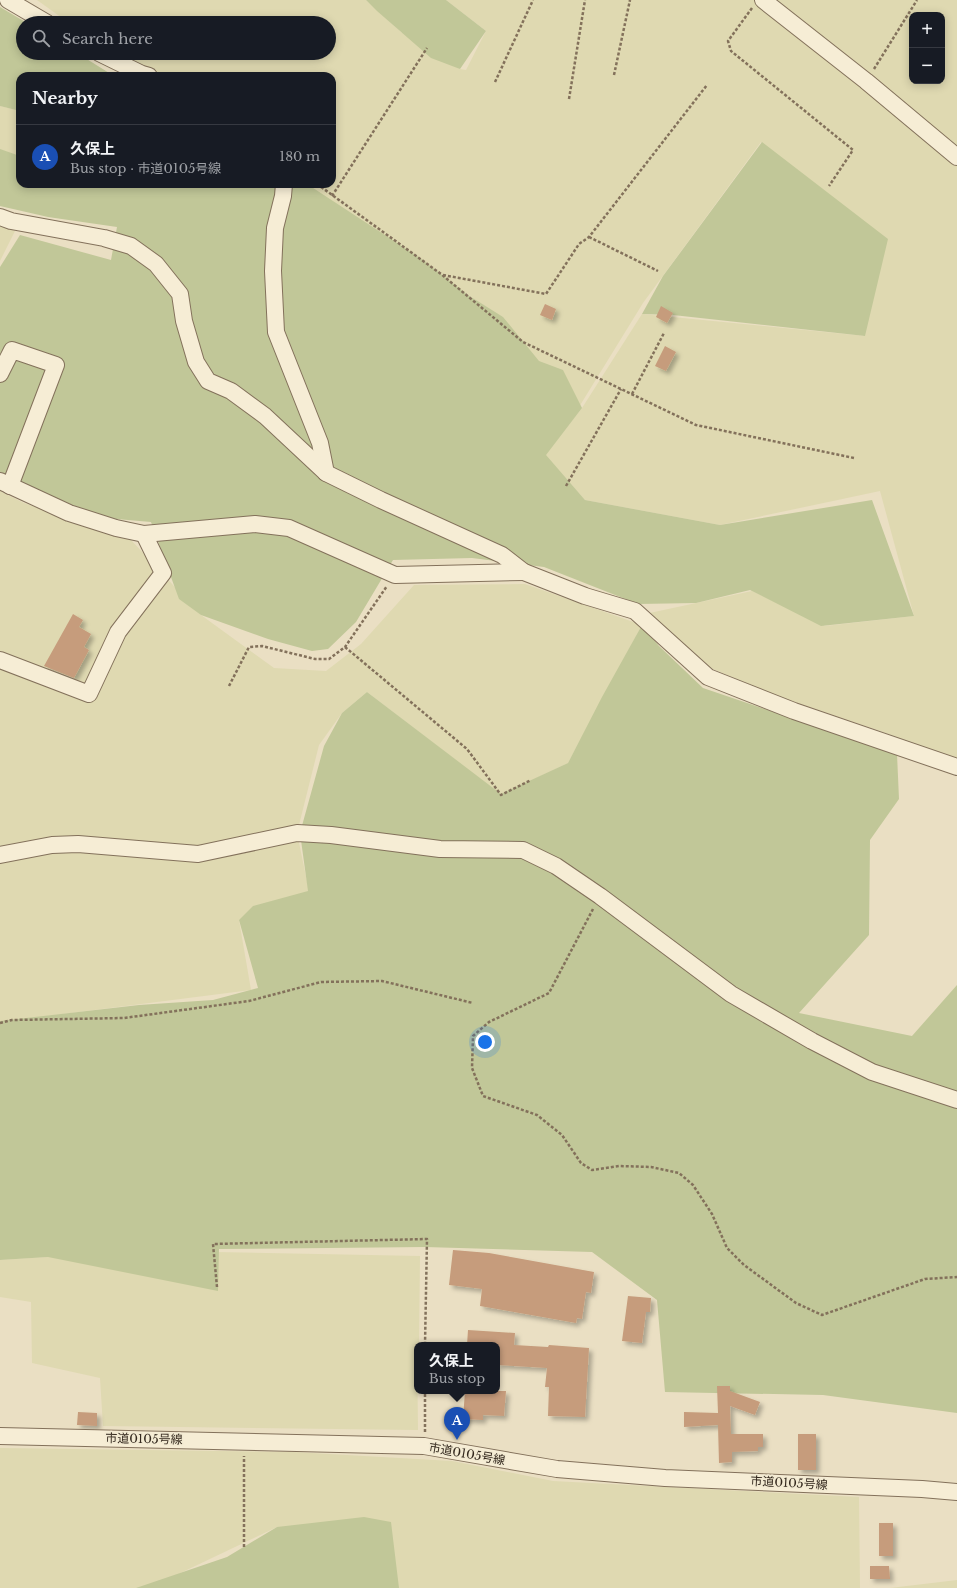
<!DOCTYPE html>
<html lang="en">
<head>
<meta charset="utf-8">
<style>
  :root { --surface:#171b24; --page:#242831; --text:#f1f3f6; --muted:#9ea1a6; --line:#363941; --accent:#1a73e8 }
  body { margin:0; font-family:"Libre Baskerville","Noto Sans JP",serif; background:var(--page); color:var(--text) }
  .controls { position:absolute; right:12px; top:12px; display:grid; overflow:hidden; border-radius:8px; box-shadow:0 2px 10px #0003 }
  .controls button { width:36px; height:36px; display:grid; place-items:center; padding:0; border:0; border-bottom:1px solid var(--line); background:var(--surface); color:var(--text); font:20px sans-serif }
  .you { position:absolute; left:485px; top:1042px; width:14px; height:14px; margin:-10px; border:3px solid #fff; border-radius:50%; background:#1a73e8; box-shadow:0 0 0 6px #1a73e833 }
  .badge { display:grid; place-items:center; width:26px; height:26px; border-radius:50%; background:var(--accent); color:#fff; font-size:13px; font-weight:700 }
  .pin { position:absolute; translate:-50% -33px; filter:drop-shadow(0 1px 2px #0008) }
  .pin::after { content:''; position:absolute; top:21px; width:14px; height:12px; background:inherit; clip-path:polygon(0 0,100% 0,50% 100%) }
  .popup { position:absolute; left:414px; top:1342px; width:86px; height:52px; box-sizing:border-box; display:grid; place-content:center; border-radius:8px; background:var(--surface); filter:drop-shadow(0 1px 3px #0005); font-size:13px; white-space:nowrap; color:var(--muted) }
  .popup b { font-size:15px; color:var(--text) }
  .popup::after { content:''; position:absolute; left:50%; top:100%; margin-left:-8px; border:8px solid transparent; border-top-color:var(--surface) }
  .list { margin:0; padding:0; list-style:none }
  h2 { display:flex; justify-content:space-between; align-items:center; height:52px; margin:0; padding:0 16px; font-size:17px }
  h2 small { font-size:13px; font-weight:400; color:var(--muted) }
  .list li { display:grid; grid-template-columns:26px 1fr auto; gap:12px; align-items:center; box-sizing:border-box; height:64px; padding:0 16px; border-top:1px solid var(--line) }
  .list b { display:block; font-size:15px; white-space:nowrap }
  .list p { margin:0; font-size:13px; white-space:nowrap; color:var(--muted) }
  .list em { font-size:13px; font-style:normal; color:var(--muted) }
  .icon { flex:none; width:22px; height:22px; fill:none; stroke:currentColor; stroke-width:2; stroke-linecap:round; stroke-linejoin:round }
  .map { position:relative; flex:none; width:957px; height:1588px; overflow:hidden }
  .search { position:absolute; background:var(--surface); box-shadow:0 2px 10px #0003; left:16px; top:16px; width:320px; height:44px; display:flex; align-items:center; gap:10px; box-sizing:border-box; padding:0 14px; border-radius:22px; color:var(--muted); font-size:15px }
  .panel { position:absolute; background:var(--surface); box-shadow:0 2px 10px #0003; left:16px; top:72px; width:320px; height:116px; border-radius:12px }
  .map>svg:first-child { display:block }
</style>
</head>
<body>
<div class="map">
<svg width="957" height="1588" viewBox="0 0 957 1588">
  <defs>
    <filter id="shadow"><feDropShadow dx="3.5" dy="3.5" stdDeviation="2" flood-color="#0004"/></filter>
  </defs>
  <rect width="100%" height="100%" fill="#eadfc3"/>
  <g fill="#dfd9b1" fill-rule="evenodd">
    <path d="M37 0H366L401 32 460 69 466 70 486 31 446 0H957V761L883 732 787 700 708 667 645 614 752 591 825 626 914 616 880 491 720 525 585 500 545 455 582 408 642 314 865 336 761 142 643 303 579 407 492 311 306 184H332V76H145L112 53H329V23H69ZM912 15H942V81H912Z"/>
    <polygon points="0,106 20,111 20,156 0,150"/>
    <polygon points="0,225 15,231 0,261"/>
    <polygon points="0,491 24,503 131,540 201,615 274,668 326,671 361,644 414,585 525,584 642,625 568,763 501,795 367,692 342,713 319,745 297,833 309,891 239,920 251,990 0,1022"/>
    <polygon points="214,1252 420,1256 419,1345 417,1345 418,1430 103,1426 100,1378 32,1363 31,1302 0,1297 0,1260 48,1257"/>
    <polygon points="0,1448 294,1452 452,1461 553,1481 859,1497 860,1588 398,1588 277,1527 149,1588 0,1588"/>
    <polygon points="957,1580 957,1588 890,1588"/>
  </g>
  <g fill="#c1c798">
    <polygon points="366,0 446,0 486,31 460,69 431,58 377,11"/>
    <polygon points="0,7 27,23 23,23 23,53 77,53 114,76 20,76 20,111 0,106"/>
    <polygon points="762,142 888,239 865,336 673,315 642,314 663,276"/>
    <polygon points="0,149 20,156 20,184 307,184 420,258 468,295 503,317 539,361 563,370 582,408 546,455 585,500 720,525 872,500 914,616 821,626 750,590 696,603 638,604 544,567 472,558 393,560 356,622 328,649 312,651 268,639 201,615 179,599 151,522 105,518 0,476 0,267 20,235 111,260 117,227 48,217 0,206"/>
    <polygon points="642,625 659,646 703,688 897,754 899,799 870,840 869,935 799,1013 912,1036 957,985 957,1413 823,1395 665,1392 657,1300 592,1252 425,1247 219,1249 218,1291 48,1257 0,1260 0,1021 139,1005 213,1000 258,988 239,920 253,906 308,891 300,833 324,746 342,713 367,692 501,794 568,763 602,697"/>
    <polygon points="364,1517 391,1522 399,1588 136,1588 227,1557 277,1527"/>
  </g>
  <g fill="#c69c7b" filter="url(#shadow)">
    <polygon points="545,304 556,309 552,320 540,315"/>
    <polygon points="661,306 673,313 667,323 656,317"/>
    <polygon points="665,346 676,352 666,371 655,366"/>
    <polygon points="73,614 83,620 79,627 91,634 84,647 89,650 74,678 44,666"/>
    <polygon points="453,1250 489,1253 594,1272 591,1293 586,1292 582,1319 577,1318 576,1323 480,1306 482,1289 449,1285"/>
    <polygon points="628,1296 651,1298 650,1312 646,1312 642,1343 622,1341"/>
    <polygon points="468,1330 515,1333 514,1345 548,1347 549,1345 589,1348 585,1417 548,1416 549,1387 545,1387 547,1368 497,1365 497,1345 467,1345"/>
    <polygon points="717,1386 730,1386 730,1391 760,1402 755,1415 730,1406 731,1434 763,1434 763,1447 758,1447 758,1451 732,1452 732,1462 719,1463 718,1425 684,1427 684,1412 718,1413"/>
    <polygon points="465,1391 506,1391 504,1416 483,1415 483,1420 463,1419"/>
    <polygon points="78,1412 97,1413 97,1426 77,1425"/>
    <rect x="798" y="1434" width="18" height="36"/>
    <rect x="879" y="1523" width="14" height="33"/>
    <polygon points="870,1566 889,1566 890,1579 870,1579"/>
  </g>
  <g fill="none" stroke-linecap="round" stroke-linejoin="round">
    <g stroke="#83715b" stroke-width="18">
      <g id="minor">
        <polyline points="8,0 47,23"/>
        <polyline points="763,0 866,81 957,157"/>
        <polyline points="99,53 142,74 149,76"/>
        <polyline points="284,184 283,196 275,228 273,271 276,332 320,443 326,473 381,500 502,555 524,572 585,596 635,611 708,677 794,711 957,767"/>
        <polyline points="0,217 11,221 104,238 131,246 156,264 180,294 184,321 196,362 208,381 231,391 265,416 326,473"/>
        <polyline points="0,374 12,350 56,365 10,486"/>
        <polyline points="0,481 69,513 116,528 144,534 255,524 289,528 395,575 524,572"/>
        <polyline points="0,660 89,694 118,632 163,573 144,534"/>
        <polyline points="0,855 52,845 78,844 198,854 297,833 331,835 440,849 523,850 556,866 600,896 731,994 812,1041 872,1072 957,1100"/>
        <polyline points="0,1436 424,1446 557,1469 665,1478 922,1489 957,1492"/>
      </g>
    </g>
    <g stroke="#83715b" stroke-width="2.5" stroke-dasharray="3 2" stroke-linecap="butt">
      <polyline points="752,8 728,41 731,51 853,150 829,186"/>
      <polyline points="874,69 917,0"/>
      <polyline points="614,75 630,0"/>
      <polyline points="495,82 533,0"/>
      <polyline points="569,99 585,0"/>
      <polyline points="317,184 441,274 523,342 696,425 854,458"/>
      <polyline points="332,196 427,48"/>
      <polyline points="589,237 658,271"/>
      <polyline points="443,275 546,294 579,244 589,237 707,85"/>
      <polyline points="632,394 664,333"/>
      <polyline points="566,486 621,389"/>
      <polyline points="345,647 467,749 501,795 531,780"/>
      <polyline points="229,686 249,647 262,646 315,659 329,659 345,647 387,586"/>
      <polyline points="593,909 549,993 489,1022 473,1036 472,1068 483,1096 537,1115 562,1135 581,1163 592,1170 619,1166 651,1167 679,1173 693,1185 712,1214 727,1248 744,1265 796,1303 822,1315 925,1279 957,1277"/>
      <polyline points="0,1023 12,1020 124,1018 249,1001 321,982 382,981 473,1003"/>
      <polyline points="217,1287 213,1244 427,1239 425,1345"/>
      <polyline points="425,1432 425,1391"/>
      <polyline points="244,1547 244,1456"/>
    </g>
    <use href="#minor" stroke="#f6edd5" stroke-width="16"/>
  </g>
  <g text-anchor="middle" stroke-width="3" stroke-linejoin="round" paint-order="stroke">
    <g font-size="12" fill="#34291e" stroke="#f2ead2">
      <text transform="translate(144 1439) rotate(1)" y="4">市道0105号線</text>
      <text transform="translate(467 1454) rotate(10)" y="4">市道0105号線</text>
      <text transform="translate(789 1483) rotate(3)" y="4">市道0105号線</text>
    </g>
  </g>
</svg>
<div class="controls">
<button>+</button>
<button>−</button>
</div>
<div class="you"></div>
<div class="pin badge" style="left:457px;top:1440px;background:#1a4fb4">A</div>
<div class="popup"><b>久保上</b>Bus stop</div>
<div class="search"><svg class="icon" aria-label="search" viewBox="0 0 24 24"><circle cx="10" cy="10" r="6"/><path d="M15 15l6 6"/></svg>Search here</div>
<section class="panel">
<h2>Nearby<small></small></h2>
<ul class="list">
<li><span class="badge" style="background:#1a4fb4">A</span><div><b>久保上</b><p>Bus stop · 市道0105号線</p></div><em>180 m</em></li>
</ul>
</section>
</div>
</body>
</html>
